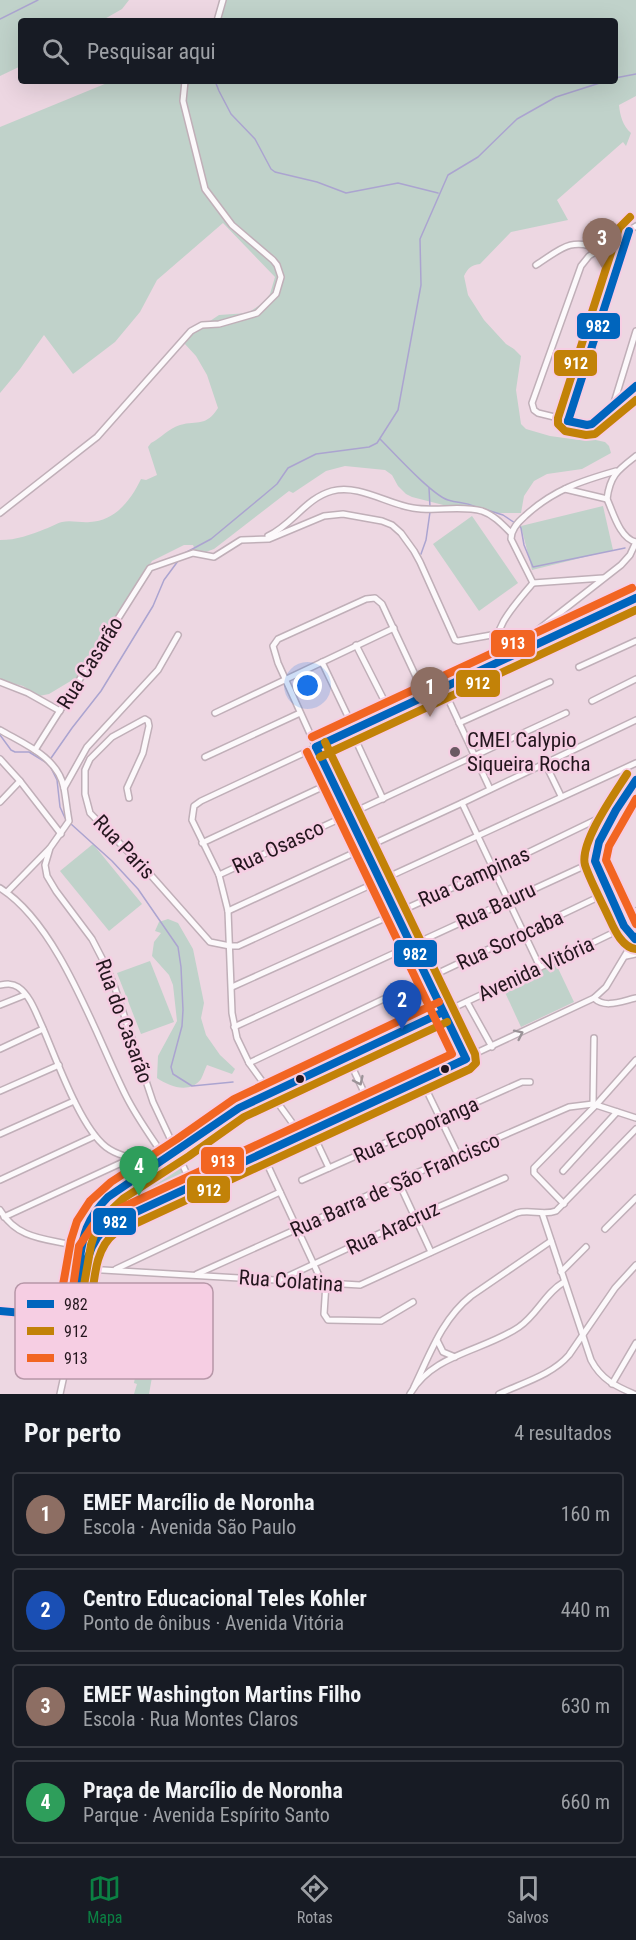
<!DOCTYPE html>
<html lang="pt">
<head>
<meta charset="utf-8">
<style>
  :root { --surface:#171b24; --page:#242831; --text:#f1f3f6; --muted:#9ea1a6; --line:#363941; --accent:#0b8043 }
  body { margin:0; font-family:"Roboto Condensed",sans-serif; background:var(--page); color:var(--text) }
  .you { position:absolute; left:308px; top:686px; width:21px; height:21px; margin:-15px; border:4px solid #fff; border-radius:50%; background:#1a73e8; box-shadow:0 0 0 9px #1a73e833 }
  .badge { display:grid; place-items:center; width:39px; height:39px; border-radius:50%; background:var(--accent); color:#fff; font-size:20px; font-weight:700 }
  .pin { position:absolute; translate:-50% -50px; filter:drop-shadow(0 2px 3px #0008) }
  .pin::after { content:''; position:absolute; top:32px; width:21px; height:18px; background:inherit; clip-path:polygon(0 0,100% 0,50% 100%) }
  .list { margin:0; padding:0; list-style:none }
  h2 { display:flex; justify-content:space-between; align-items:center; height:78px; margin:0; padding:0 24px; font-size:26px }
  h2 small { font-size:20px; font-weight:400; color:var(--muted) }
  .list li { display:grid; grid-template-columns:39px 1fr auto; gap:18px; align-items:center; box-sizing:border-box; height:84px; margin:0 12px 12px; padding:0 12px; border:2px solid var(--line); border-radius:6px }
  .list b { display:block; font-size:22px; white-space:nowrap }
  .list p { margin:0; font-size:20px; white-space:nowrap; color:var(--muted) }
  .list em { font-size:20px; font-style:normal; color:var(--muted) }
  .icon { flex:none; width:33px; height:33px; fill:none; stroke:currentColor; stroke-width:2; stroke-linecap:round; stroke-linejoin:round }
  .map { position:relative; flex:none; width:636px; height:1394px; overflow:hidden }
  .search { position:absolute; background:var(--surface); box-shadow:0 6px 24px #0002; left:18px; right:18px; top:18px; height:66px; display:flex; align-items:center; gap:15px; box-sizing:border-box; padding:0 21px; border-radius:6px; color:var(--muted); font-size:22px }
  .sheet { height:462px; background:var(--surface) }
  nav { display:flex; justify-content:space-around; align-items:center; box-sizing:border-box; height:84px; border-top:2px solid var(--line); background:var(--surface); font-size:16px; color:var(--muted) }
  nav a { display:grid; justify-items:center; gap:3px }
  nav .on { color:var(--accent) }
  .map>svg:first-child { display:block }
</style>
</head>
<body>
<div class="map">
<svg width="636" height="1394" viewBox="0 0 636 1394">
  <rect width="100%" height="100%" fill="#edd7e2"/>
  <g fill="#c0d2ca">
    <polygon points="0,0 129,0 122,9 101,21 21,21 21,66 0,76"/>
    <path d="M219 0H636V96L619 105C620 116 623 126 631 133L626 146 623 142 557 200 568 220 511 232 480 264C471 265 468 268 464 276L468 295 484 320 506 344 514 349 521 356 516 390 521 424 526 429 550 436 579 440 591 439 605 442 609 446 611 453 582 469 547 474 534 481 524 496 521 513H495L483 510 451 507 412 497 406 494 398 486 392 475 385 470 345 466 326 471 293 493 289 491 214 549 203 553 196 552 193 545H184L152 561 90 660 79 676 49 694 39 696 23 686 0 680V540C17 540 30 535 45 529 51 527 57 523 62 522 71 520 81 523 90 522 115 521 131 500 141 479L146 480 157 475 148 447 151 443C161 438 169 428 180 425 198 420 206 427 218 408L207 375 196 356 184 343 189 335 219 315 248 313 264 302 270 294 275 277 223 223 157 280 140 312 115 342 73 374 44 335 20 369 0 393V127L112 81H615V21H216Z"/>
    <polygon points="603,506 613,550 532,570 521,526"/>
    <polygon points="472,516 518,583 479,611 433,544"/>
    <polygon points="93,844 142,904 109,931 60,871"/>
    <path d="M168 919 178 923 193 949 204 1003 201 1018 206 1035 220 1055 235 1069 232 1074 207 1065C205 1069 203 1075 201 1079 190 1094 170 1087 157 1078L158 1056 177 1021 173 985 169 975 152 956 154 942 161 933 155 931 159 922Z"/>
    <polygon points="150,961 174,1022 141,1034 117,973"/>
    <polygon points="556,964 574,1002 521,1027 503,988"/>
    <path d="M174 1158 189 1185C159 1197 106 1212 90 1242L82 1243C86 1234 89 1225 94 1217 111 1192 149 1174 174 1158Z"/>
    <path d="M125 1319C144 1321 169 1318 175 1339L159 1338 149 1394H134L137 1384 134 1383C144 1344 148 1344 109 1332Z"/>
  </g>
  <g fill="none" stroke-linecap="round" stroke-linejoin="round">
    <g stroke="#aba4d0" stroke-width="1.5">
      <polyline points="0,19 38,0"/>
      <polyline points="615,78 636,74"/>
      <polyline points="215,81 219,91 231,114 255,139 271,169 275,172 317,182 346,193 398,183 438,193"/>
      <path d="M380 439C394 453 432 495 448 500 460 504 463 501 476 507"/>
      <polyline points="429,488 430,507"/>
      <polyline points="484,509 503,515 515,523"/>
      <polyline points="519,525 521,528 524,545 533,567 625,548"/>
      <polyline points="185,553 211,539 264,495 277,484 288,468 316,454 369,447 377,443 398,410 421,285 420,239 448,175 478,157 517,119 556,97 606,81"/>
      <polyline points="421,554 426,540 430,512"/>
      <polyline points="0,735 11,750 15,752 29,752 47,763"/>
      <polyline points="49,761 72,728 101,691 153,606 164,580 178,561"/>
      <polyline points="50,766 57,780 60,807 65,818"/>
      <polyline points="71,824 112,861 138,889 178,947 181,967 183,1010 182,1026 171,1067 173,1074 192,1086 233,1082"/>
    </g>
    <g stroke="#c0afb8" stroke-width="8">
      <g id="minor">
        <polyline points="217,21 223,0"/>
        <polyline points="636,226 589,256 581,266 532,403 534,410 538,413 587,425 592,424 636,386"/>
        <path d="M536 265C561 249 570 237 600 249"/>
        <polyline points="613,406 636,331"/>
        <polyline points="568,421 628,231"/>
        <polyline points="565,489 607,499"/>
        <polyline points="0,513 97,437 191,331 202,325 219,324 257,313 276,294 281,277 277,265 273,260 232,225 205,189 183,101 185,81"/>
        <path d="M268 536C292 525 306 498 332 491 359 484 387 504 413 508 436 512 460 505 482 511 494 515 503 525 511 533"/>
        <path d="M636 542C620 539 613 512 607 499 610 475 618 470 636 456"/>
        <path d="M533 583 511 539C511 529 518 522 525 516 553 490 581 481 616 471"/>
        <polyline points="533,583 603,578"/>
        <polyline points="356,645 390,712"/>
        <polyline points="526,649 534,633 621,565 630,555 636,542"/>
        <polyline points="322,662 354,729"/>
        <path d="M491 665C495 626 508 612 533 583"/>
        <polyline points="579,667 636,641"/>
        <polyline points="0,682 28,693 60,711"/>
        <polyline points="443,688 490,789"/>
        <polyline points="425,696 382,604 375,598 366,599 278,639 273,646 278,663 316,747 466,1059"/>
        <polyline points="592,701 636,679"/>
        <polyline points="215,713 394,628"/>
        <polyline points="459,723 550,682"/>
        <path d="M0 730C24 744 58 757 64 788 66 799 67 810 69 821L50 848 45 865 47 876 56 891 92 939 107 968 115 988 153 1102 192 1185"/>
        <polyline points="351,730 383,799"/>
        <polyline points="35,750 150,568 193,553 214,557 241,540 269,539 324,516 343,514 382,521 392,525 401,533 414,551 420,562 455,640 458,641 497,634"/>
        <polyline points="205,757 300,713"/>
        <polyline points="0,759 20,781 61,834"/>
        <polyline points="545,763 561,796"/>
        <polyline points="64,788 87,747 158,670 178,635"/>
        <polyline points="129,798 127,788 143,753 149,726 148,721 145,719 112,737 90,759 85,770 85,794 90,813 148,872 210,942 230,946 238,946 636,763"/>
        <polyline points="0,802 20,781"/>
        <polyline points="462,803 540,967"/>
        <polyline points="202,843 333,782"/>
        <polyline points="219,875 566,713"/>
        <path d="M0 888C59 925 95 1034 126 1096 137 1118 152 1138 165 1158"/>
        <polyline points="7,892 49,849"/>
        <polyline points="228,911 462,803 636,720"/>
        <polyline points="635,939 624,926 595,861 599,842 616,810 636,780"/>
        <polyline points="626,956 636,954"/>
        <path d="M0 985C6 984 12 983 18 987 30 995 36 1013 42 1026 56 1058 80 1127 106 1147 122 1159 141 1158 159 1163"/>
        <polyline points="232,987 494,869 616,810"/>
        <path d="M594 998C605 1009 622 1001 636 998"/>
        <polyline points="467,1002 492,1047"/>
        <polyline points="0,1005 25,995"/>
        <polyline points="234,1027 595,861"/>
        <polyline points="0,1049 43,1029"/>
        <polyline points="348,1058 369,1103"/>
        <polyline points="249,1063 609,892"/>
        <polyline points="421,1079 458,1155"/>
        <polyline points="0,1091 59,1065"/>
        <polyline points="593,1104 594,1038"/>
        <polyline points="311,1130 329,1168"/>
        <polyline points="0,1134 74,1101"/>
        <polyline points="301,1135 249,1063 237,1038 232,1013 228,911 219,875 192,820 194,806 201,801 636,598"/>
        <polyline points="262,1153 322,1282"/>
        <polyline points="563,1171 617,1112"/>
        <polyline points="0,1180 95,1136"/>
        <polyline points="302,1180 522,1082 530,1082"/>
        <polyline points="398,1181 431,1252"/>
        <polyline points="564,1204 534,1173 534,1168 596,1105 636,1060"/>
        <path d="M0 1210C21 1245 56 1237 89 1250"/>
        <path d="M542 1213 591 1360C601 1379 615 1386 634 1394"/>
        <polyline points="4,1217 132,1158"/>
        <polyline points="605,1229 636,1198"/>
        <path d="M86 1269 360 1285 517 1213C530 1209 543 1216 556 1211L636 1129"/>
        <polyline points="116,1269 280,1192"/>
        <polyline points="561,1272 586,1247"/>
        <polyline points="197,1274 297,1229 398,1181 569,1107 593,1104 636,1118"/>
        <polyline points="282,1279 415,1217 505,1178"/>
        <polyline points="326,1283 324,1314 328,1320 381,1321 413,1302"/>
        <path d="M64 1306C71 1302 77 1305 79 1312"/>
        <polyline points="0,1311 34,1314 61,1309"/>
        <polyline points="39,1315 63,1320"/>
        <path d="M73 1335 72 1327 61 1317C60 1307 70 1299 73 1288 78 1264 78 1238 91 1217 105 1193 151 1167 175 1153 197 1139 216 1121 239 1108L590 944 621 929 636 911"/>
        <polyline points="437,1340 443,1352 455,1357"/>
        <polyline points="612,1384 636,1343"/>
        <path d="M414 1387C430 1354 442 1319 471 1296L551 1241"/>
        <polyline points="60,1394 72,1339 78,1325 89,1250 102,1230 110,1224 594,998 606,987 636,937"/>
        <path d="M410 1394C432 1354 484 1351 519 1327 537 1315 545 1293 564 1282"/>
        <path d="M499 1394C522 1383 552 1375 569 1355L615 1288 636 1265"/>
      </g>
    </g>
    <use href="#minor" stroke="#fcf9fb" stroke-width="5"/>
    <g stroke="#f6cee3" stroke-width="12">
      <g id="bus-1">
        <polyline points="568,421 629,231"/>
        <polyline points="568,421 587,425 592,424 636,386"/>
        <path d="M316 747 466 1059 110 1224C82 1245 83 1287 77 1319L71 1323 63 1320 60 1313C63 1307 67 1302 70 1297 87 1257 72 1233 108 1197L239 1108 443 1012"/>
        <polyline points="316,747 636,598"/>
        <polyline points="636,780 616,810 599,842 595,861 624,926 635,939 636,937"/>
        <polyline points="0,1311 34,1314 63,1320"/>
      </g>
    </g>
    <g stroke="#f6cee3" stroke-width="12">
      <g id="bus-2">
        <polyline points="630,217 619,228 558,418 558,424 565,431 586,435 595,434 636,400"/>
        <polyline points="320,757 636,610"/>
        <path d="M627 774C615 793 579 843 585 865 591 883 602 902 610 920 615 931 623 948 636 949"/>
        <polyline points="83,1334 81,1322 72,1313 83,1291 91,1245 96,1229 106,1215 124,1198 189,1156 244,1117 447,1022"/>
        <path d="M82 1340C98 1308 86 1255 115 1233L470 1069 476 1063 475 1054 325 742"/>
      </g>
    </g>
    <g stroke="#f6cee3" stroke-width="12">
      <g id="bus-3">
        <polyline points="312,737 632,588"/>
        <polyline points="636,799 609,846 606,860 636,924"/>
        <polyline points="64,1330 68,1322 79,1246 94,1224 104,1216 452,1054 307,752"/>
        <polyline points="63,1336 62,1332 52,1322 51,1311 63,1285 71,1240 77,1221 90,1201 111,1182 177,1139 234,1099 439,1002"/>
      </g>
    </g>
    <use href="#bus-1" stroke="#0065bd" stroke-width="8"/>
    <use href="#bus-2" stroke="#c28208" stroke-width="8"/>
    <use href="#bus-3" stroke="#f26522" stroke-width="8"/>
  </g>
  <defs><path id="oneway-chevron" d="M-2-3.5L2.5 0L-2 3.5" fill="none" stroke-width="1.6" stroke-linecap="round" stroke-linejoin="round" transform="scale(1.5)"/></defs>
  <g stroke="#9b9398">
    <use href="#oneway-chevron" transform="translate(519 1034) rotate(-26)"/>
    <use href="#oneway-chevron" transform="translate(359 1081) rotate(65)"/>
  </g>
  <circle fill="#6a5a63" stroke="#f6cee3" stroke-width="2" cx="455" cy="752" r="6"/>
  <g fill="#24161e" stroke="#f6cee3" stroke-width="2">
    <circle cx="445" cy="1069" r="5"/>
    <circle cx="300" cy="1079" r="5"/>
  </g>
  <g text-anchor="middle" stroke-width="5" stroke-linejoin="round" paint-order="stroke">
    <g font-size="21" fill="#24161e" stroke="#f6cee3">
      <text transform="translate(90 663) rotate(-58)" y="7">Rua Casarão</text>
      <text transform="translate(124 847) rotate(47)" y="7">Rua Paris</text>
      <text transform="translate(278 847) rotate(-25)" y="7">Rua Osasco</text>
      <text transform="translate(474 877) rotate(-24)" y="7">Rua Campinas</text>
      <text transform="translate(496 906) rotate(-25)" y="7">Rua Bauru</text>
      <text transform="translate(510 940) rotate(-25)" y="7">Rua Sorocaba</text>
      <text transform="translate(536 969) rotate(-25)" y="7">Avenida Vitória</text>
      <text transform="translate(124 1021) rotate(70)" y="7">Rua do Casarão</text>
      <text transform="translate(416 1130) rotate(-24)" y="7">Rua Ecoporanga</text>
      <text transform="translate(395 1185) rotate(-24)" y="7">Rua Barra de São Francisco</text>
      <text transform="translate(393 1228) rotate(-25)" y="7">Rua Aracruz</text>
      <text transform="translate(291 1281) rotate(4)" y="7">Rua Colatina</text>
    </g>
    <g font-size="21" fill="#24161e" stroke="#f6cee3" text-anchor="start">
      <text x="467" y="747">CMEI Calypio<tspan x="467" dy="24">Siqueira Rocha</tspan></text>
    </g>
  </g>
  <rect x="15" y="1283" width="198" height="96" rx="9" fill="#f6cee3" stroke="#b797a8" stroke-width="1.5"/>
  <rect x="27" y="1300" width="27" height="8" fill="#0065bd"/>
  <rect x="27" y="1327" width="27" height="8" fill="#c28208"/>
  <rect x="27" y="1354" width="27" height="8" fill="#f26522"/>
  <g font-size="16" fill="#24161e">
    <text x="64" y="1310">982</text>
    <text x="64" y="1337">912</text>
    <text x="64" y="1364">913</text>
  </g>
  <g stroke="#f6cee3" stroke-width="2">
    <rect x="576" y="312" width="45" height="28" rx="6" fill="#0065bd"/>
    <rect x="553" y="349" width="45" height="28" rx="6" fill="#c28208"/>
    <rect x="490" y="629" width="46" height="29" rx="6" fill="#f26522"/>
    <rect x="455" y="669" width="46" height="29" rx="6" fill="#c28208"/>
    <rect x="393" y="939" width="45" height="29" rx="6" fill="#0065bd"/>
    <rect x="200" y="1146" width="45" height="29" rx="6" fill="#f26522"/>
    <rect x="186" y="1175" width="45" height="29" rx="6" fill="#c28208"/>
    <rect x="92" y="1207" width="45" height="29" rx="6" fill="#0065bd"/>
  </g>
  <g font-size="16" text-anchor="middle" font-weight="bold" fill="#fff">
    <text x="598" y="332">982</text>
    <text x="576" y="369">912</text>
    <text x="513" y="649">913</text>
    <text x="478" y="689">912</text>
    <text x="415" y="960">982</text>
    <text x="223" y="1167">913</text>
    <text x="209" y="1196">912</text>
    <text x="115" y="1228">982</text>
  </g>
</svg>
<div class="you"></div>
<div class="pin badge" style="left:430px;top:717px;background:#8d6e63">1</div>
<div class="pin badge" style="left:402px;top:1030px;background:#1a4fb4">2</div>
<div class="pin badge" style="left:602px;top:268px;background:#8d6e63">3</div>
<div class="pin badge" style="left:139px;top:1196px;background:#2e9e5b">4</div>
<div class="search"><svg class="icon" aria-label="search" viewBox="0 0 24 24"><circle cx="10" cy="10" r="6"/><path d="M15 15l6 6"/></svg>Pesquisar aqui</div>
</div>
<section class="sheet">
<h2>Por perto<small>4 resultados</small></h2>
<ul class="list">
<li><span class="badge" style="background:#8d6e63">1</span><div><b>EMEF Marcílio de Noronha</b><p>Escola · Avenida São Paulo</p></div><em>160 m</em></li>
<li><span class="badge" style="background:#1a4fb4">2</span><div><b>Centro Educacional Teles Kohler</b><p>Ponto de ônibus · Avenida Vitória</p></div><em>440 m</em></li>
<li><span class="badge" style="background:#8d6e63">3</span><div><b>EMEF Washington Martins Filho</b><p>Escola · Rua Montes Claros</p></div><em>630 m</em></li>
<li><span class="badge" style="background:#2e9e5b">4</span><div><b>Praça de Marcílio de Noronha</b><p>Parque · Avenida Espírito Santo</p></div><em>660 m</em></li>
</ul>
</section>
<nav>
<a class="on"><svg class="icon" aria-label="map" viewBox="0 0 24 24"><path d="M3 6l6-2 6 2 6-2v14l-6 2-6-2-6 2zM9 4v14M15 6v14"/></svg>Mapa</a>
<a><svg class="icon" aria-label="directions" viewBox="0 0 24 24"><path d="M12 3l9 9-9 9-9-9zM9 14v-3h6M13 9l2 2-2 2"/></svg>Rotas</a>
<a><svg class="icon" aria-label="saved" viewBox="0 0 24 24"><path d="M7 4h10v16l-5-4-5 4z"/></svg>Salvos</a>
</nav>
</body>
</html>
